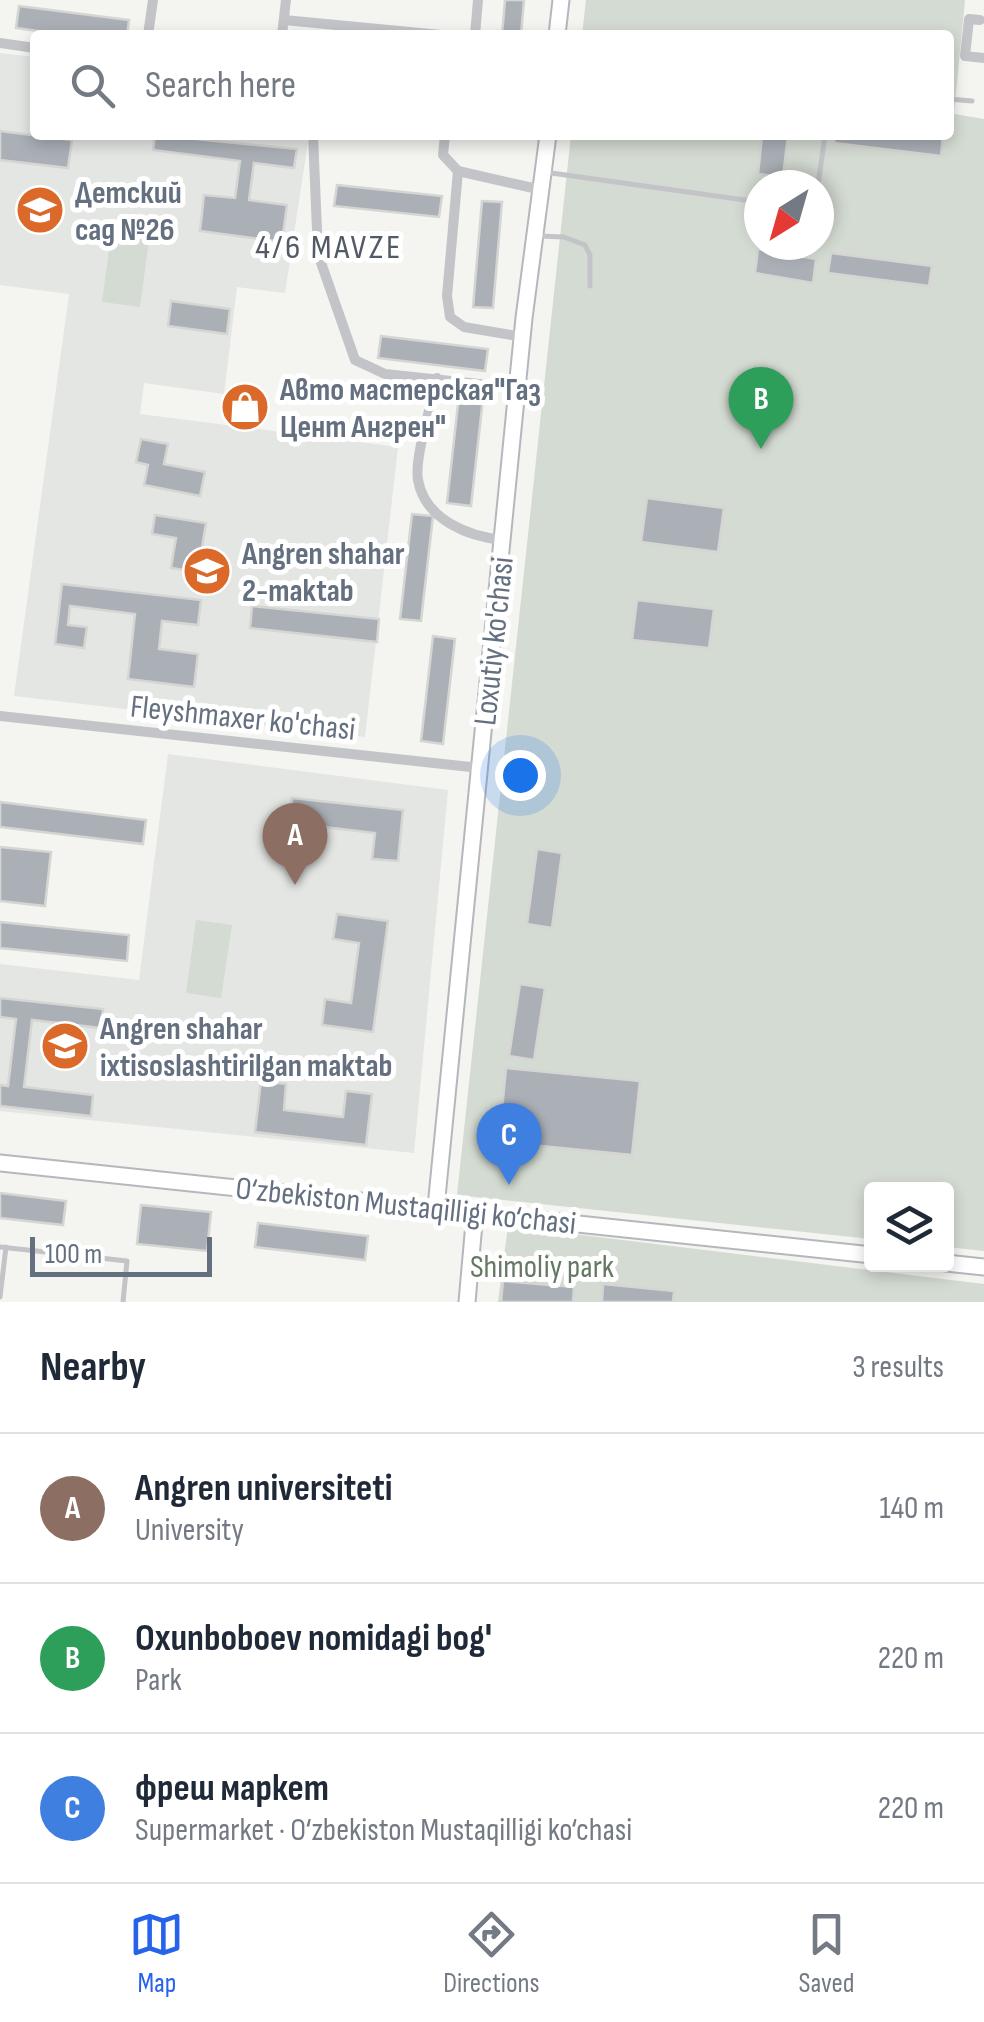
<!DOCTYPE html>
<html lang="en">
<head>
<meta charset="utf-8">
<style>
  :root { --surface:#fff; --page:#f2f2f3; --text:#1f2937; --muted:#747a83; --line:#e0e1e3; --accent:#2563eb }
  body { margin:0; font-family:"Sofia Sans Condensed",sans-serif; background:var(--page); color:var(--text) }
  .controls { position:absolute; right:30px; bottom:30px; display:grid; overflow:hidden; border-radius:10px; box-shadow:0 5px 15px #0003 }
  .controls button { width:90px; height:90px; display:grid; place-items:center; padding:0; border:0; border-bottom:2px solid var(--line); background:var(--surface); color:var(--text); font:50px sans-serif }
  .compass { position:absolute; left:744px; top:170px; width:90px; height:90px; border-radius:50%; background:var(--surface); box-shadow:0 5px 15px #0003; rotate:217deg }
  .scale { position:absolute; left:30px; bottom:25px; width:182px; box-sizing:border-box; padding-left:10px; border:5px solid #647080; border-top:0; font-size:28px; line-height:35px; white-space:nowrap; color:#647080; -webkit-text-stroke:8px #fff; paint-order:stroke }
  .you { position:absolute; left:520px; top:775px; width:35px; height:35px; margin:-25px; border:8px solid #fff; border-radius:50%; background:#1a73e8; box-shadow:0 0 0 15px #1a73e833 }
  .badge { display:grid; place-items:center; width:65px; height:65px; border-radius:50%; background:var(--accent); color:#fff; font-size:32px; font-weight:700 }
  .pin { position:absolute; translate:-50% -82px; filter:drop-shadow(0 2px 5px #0008) }
  .pin::after { content:''; position:absolute; top:52px; width:35px; height:30px; background:inherit; clip-path:polygon(0 0,100% 0,50% 100%) }
  .list { margin:0; padding:0; list-style:none }
  h2 { display:flex; justify-content:space-between; align-items:center; height:130px; margin:0; padding:0 40px; font-size:42px }
  h2 small { font-size:32px; font-weight:400; color:var(--muted) }
  .list li { display:grid; grid-template-columns:65px 1fr auto; gap:30px; align-items:center; box-sizing:border-box; height:150px; padding:0 40px; border-top:2px solid var(--line) }
  .list b { display:block; font-size:38px; white-space:nowrap }
  .list p { margin:0; font-size:32px; white-space:nowrap; color:var(--muted) }
  .list em { font-size:32px; font-style:normal; color:var(--muted) }
  .icon { flex:none; width:55px; height:55px; fill:none; stroke:currentColor; stroke-width:2; stroke-linecap:round; stroke-linejoin:round }
  .map { position:relative; flex:none; width:984px; height:1302px; overflow:hidden }
  .search { position:absolute; background:var(--surface); box-shadow:0 5px 15px #0003; left:30px; right:30px; top:30px; height:110px; display:flex; align-items:center; gap:25px; box-sizing:border-box; padding:0 35px; border-radius:10px; color:var(--muted); font-size:38px }
  .sheet { height:580px; background:var(--surface) }
  nav { display:flex; justify-content:space-around; align-items:center; box-sizing:border-box; height:140px; border-top:2px solid var(--line); background:var(--surface); font-size:28px; color:var(--muted) }
  nav a { display:grid; justify-items:center; gap:5px }
  nav .on { color:var(--accent) }
  .map>svg:first-child { display:block }
</style>
</head>
<body>
<div class="map">
<svg width="984" height="1302" viewBox="0 0 984 1302">
  <rect width="100%" height="100%" fill="#f4f4f0"/>
  <g fill="#e4e6e4">
    <polygon points="0,53 35,57 35,135 303,135 308,142 285,293 237,287 224,394 144,383 140,414 398,447 365,737 14,696 69,294 0,285"/>
    <polygon points="168,754 448,790 414,1153 0,1111 0,964 139,980"/>
  </g>
  <g fill="#d4dbd2" fill-rule="evenodd">
    <path d="M586 0H965L954 114 984 119V1251L947 1247 946 1190H872L871 1239 457 1195 571 135H949V35H582ZM759 185H819V245H759Z"/>
    <polygon points="112,228 150,233 140,307 102,302"/>
    <polygon points="196,920 232,925 221,998 186,993"/>
    <polygon points="508,1226 984,1284 984,1302 498,1302"/>
  </g>
  <g fill="#aab0b6" stroke="#d5d5d3" stroke-width="2.5">
    <polygon points="505,0 524,0 521,35 502,35"/>
    <polygon points="19,6 129,20 127,35 66,35 16,28"/>
    <polygon points="0,131 72,140 68,168 0,160"/>
    <polygon points="155,135 297,149 294,168 254,163 249,200 287,205 282,242 200,231 204,195 235,198 240,161 153,150"/>
    <polygon points="762,135 788,135 783,177 758,174"/>
    <polygon points="835,135 943,135 941,156 834,143"/>
    <polygon points="337,185 442,196 439,217 334,206"/>
    <polygon points="482,201 502,202 493,308 473,307"/>
    <polygon points="758,249 816,259 813,283 755,273"/>
    <polygon points="831,253 932,266 929,286 828,273"/>
    <polygon points="171,301 230,309 227,334 168,326"/>
    <polygon points="381,336 488,349 485,371 378,358"/>
    <polygon points="459,395 483,398 471,506 447,503"/>
    <polygon points="141,439 168,444 164,464 205,472 200,496 144,485 148,465 136,462"/>
    <polygon points="647,498 724,508 718,552 641,542"/>
    <polygon points="412,514 433,516 421,621 400,619"/>
    <polygon points="155,515 206,523 198,572 171,568 176,538 152,534"/>
    <polygon points="62,584 201,600 198,625 162,621 159,649 198,654 194,687 128,679 135,614 70,606 68,625 87,627 84,648 55,644"/>
    <polygon points="637,600 714,609 709,648 632,640"/>
    <polygon points="252,606 379,619 377,642 250,628"/>
    <polygon points="433,636 455,639 443,744 421,741"/>
    <polygon points="292,798 403,810 398,861 372,859 375,833 315,826 312,852 286,849"/>
    <polygon points="0,802 146,820 143,844 0,827"/>
    <polygon points="0,847 51,852 45,906 0,901"/>
    <polygon points="537,849 562,853 552,928 527,924"/>
    <polygon points="337,914 388,921 373,1032 322,1025 325,999 351,1003 359,943 333,939"/>
    <polygon points="0,922 129,935 127,961 0,948"/>
    <polygon points="520,984 545,988 534,1060 509,1056"/>
    <polygon points="0,998 103,1009 101,1028 32,1020 24,1087 93,1095 91,1116 0,1106 0,1085 8,1086 16,1019 0,1017"/>
    <polygon points="506,1068 640,1081 632,1155 499,1142"/>
    <polygon points="261,1081 286,1084 284,1110 343,1117 346,1091 372,1094 366,1145 255,1132"/>
    <polygon points="0,1193 66,1201 63,1225 0,1218"/>
    <polygon points="141,1205 211,1212 207,1251 137,1244"/>
    <polygon points="258,1223 368,1236 365,1260 255,1247"/>
    <polygon points="503,1281 574,1287 573,1302 501,1302"/>
    <polygon points="603,1284 674,1291 673,1302 602,1302"/>
  </g>
  <g fill="none" stroke-linecap="round" stroke-linejoin="round">
    <g stroke="#b4b7bc" stroke-width="19">
      <g id="secondary">
        <polyline points="557,35 561,0"/>
        <polyline points="0,1163 872,1255"/>
        <polyline points="436,1207 524,318 548,135"/>
        <polyline points="946,1263 984,1267"/>
        <polyline points="467,1302 475,1212"/>
      </g>
    </g>
    <g stroke="#c2c4c8" stroke-width="5">
      <polyline points="949,99 972,101"/>
      <polyline points="544,172 759,202"/>
      <polyline points="818,185 825,135"/>
      <polyline points="540,236 564,237 585,245 590,255 590,286"/>
      <polyline points="0,1247 127,1261 123,1302"/>
      <polyline points="0,1297 6,1247"/>
    </g>
    <g stroke="#c2c4c8" stroke-width="10">
      <polyline points="284,20 441,35"/>
      <polyline points="980,20 969,19 965,56 984,58"/>
      <polyline points="148,35 153,0"/>
      <polyline points="282,35 286,0"/>
      <polyline points="475,35 478,0"/>
      <polyline points="0,43 35,48"/>
      <polyline points="313,135 318,254 355,360 385,374 517,388"/>
      <polyline points="445,135 443,155 458,171 542,190"/>
      <polyline points="458,171 447,296 450,317 464,327 523,337"/>
      <path d="M437 378C432 403 414 458 418 480 425 520 469 537 504 540"/>
      <polyline points="0,716 480,768"/>
    </g>
    <use href="#secondary" stroke="#fff" stroke-width="15"/>
  </g>
  <defs>
    <g id="school-disc" transform="scale(2.5)"><circle r="9.5" fill="#db6a2a" stroke="#fff"/><path d="M0-5L7-2L0 1L-7-2ZM-4 1L0 2.5L4 1V4Q0 6-4 4Z" fill="#fff"/></g>
    <g id="shop-disc" transform="scale(2.5)"><circle r="9.5" fill="#db6a2a" stroke="#fff"/><path d="M-5-2.5h2.3a2.7 3.5 0 0 1 5.4 0H5L5.5 6h-11ZM-1.5-2.5h3a1.5 2.3 0 0 0-3 0Z" fill="#fff"/></g>
  </defs>
  <g fill-rule="evenodd">
    <use href="#school-disc" x="40" y="210"/>
    <use href="#shop-disc" x="245" y="407"/>
    <use href="#school-disc" x="207" y="571"/>
    <use href="#school-disc" x="65" y="1046"/>
  </g>
  <g text-anchor="middle" stroke-width="10" stroke-linejoin="round" paint-order="stroke">
    <g font-size="32" font-weight="bold" fill="#647080" stroke="#fff" text-anchor="start">
      <text x="75" y="203">Детский<tspan x="75" dy="37">сад №26</tspan></text>
      <text x="280" y="400">Авто мастерская"Газ<tspan x="280" dy="37">Цент Ангрен"</tspan></text>
      <text x="242" y="564">Angren shahar<tspan x="242" dy="37">2-maktab</tspan></text>
      <text x="100" y="1039">Angren shahar<tspan x="100" dy="37">ixtisoslashtirilgan maktab</tspan></text>
    </g>
    <g font-size="32" fill="#647080" stroke="#fff">
      <text transform="translate(493 641) rotate(-84)" y="11">Loxutiy ko'chasi</text>
      <text transform="translate(243 717) rotate(6)" y="11">Fleyshmaxer ko'chasi</text>
      <text transform="translate(406 1205) rotate(6)" y="11">O‘zbekiston Mustaqilligi ko‘chasi</text>
    </g>
    <g font-size="32" fill="#647863" stroke="#fff">
      <text x="542" y="1277">Shimoliy park</text>
    </g>
    <g font-size="35" letter-spacing="2.5" fill="#525a66" stroke="#fff">
      <text x="329" y="258">4/6 MAVZE</text>
    </g>
  </g>
</svg>
<div class="controls">
<button><svg class="icon" aria-label="layers" viewBox="0 0 24 24"><path d="M12 4l9 5-9 5-9-5zM3 14l9 5 9-5"/></svg></button>
</div>
<svg class="compass" viewBox="-18 -18 36 36"><path d="M0-13l5 13h-10z" fill="#e53935"/><path d="M0 13l5-13h-10z" fill="#747a83"/></svg>
<div class="scale">100 m</div>
<div class="you"></div>
<div class="pin badge" style="left:295px;top:885px;background:#8d6e63">A</div>
<div class="pin badge" style="left:761px;top:449px;background:#2e9e5b">B</div>
<div class="pin badge" style="left:509px;top:1185px;background:#3f7fe0">C</div>
<div class="search"><svg class="icon" aria-label="search" viewBox="0 0 24 24"><circle cx="10" cy="10" r="6"/><path d="M15 15l6 6"/></svg>Search here</div>
</div>
<section class="sheet">
<h2>Nearby<small>3 results</small></h2>
<ul class="list">
<li><span class="badge" style="background:#8d6e63">A</span><div><b>Angren universiteti</b><p>University</p></div><em>140 m</em></li>
<li><span class="badge" style="background:#2e9e5b">B</span><div><b>Oxunboboev nomidagi bog'</b><p>Park</p></div><em>220 m</em></li>
<li><span class="badge" style="background:#3f7fe0">C</span><div><b>фреш маркет</b><p>Supermarket · O‘zbekiston Mustaqilligi ko‘chasi</p></div><em>220 m</em></li>
</ul>
</section>
<nav>
<a class="on"><svg class="icon" aria-label="map" viewBox="0 0 24 24"><path d="M3 6l6-2 6 2 6-2v14l-6 2-6-2-6 2zM9 4v14M15 6v14"/></svg>Map</a>
<a><svg class="icon" aria-label="directions" viewBox="0 0 24 24"><path d="M12 3l9 9-9 9-9-9zM9 14v-3h6M13 9l2 2-2 2"/></svg>Directions</a>
<a><svg class="icon" aria-label="saved" viewBox="0 0 24 24"><path d="M7 4h10v16l-5-4-5 4z"/></svg>Saved</a>
</nav>
</body>
</html>
